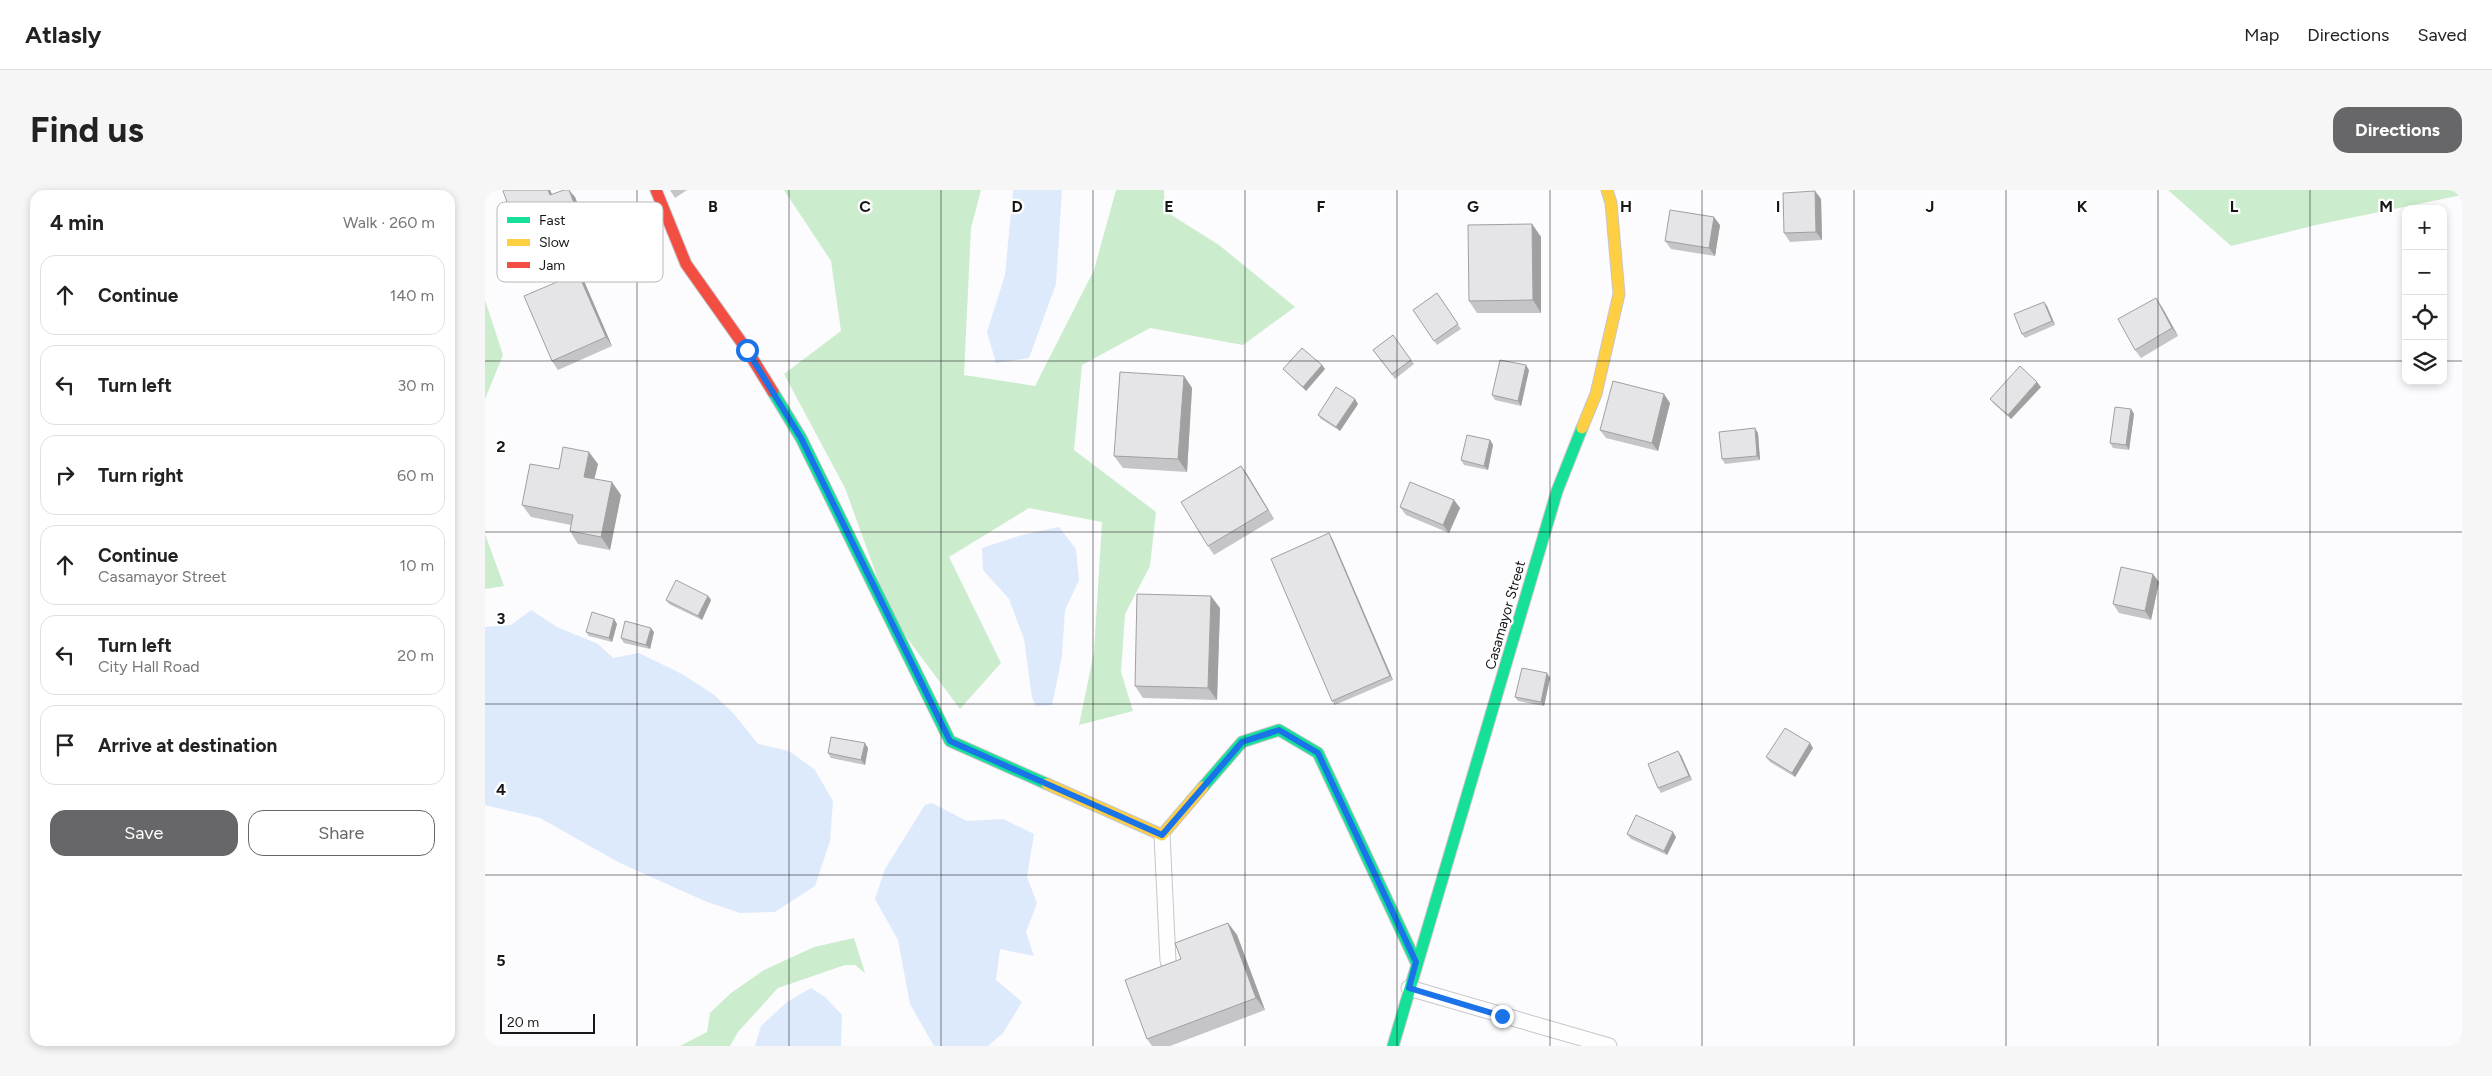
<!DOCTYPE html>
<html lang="en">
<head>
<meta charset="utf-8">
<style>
  :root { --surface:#fff; --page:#f6f6f6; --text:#222; --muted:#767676; --line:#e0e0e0; --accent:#676769 }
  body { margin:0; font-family:Figtree,sans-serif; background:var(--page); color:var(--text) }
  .controls { position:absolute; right:15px; top:15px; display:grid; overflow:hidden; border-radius:10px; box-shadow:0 2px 8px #0003 }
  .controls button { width:45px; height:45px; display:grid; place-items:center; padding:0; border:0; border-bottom:1px solid var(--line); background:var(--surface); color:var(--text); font:25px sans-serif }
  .scale { position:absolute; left:15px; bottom:12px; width:95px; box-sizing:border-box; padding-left:5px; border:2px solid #17171a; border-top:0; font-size:14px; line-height:18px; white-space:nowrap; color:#17171a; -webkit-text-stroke:4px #fff; paint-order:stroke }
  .stop { position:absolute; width:15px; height:15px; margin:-11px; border:4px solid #1a73e8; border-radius:50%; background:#fff }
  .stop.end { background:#1a73e8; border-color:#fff; box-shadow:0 1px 5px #0008 }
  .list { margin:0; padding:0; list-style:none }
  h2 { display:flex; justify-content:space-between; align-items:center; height:65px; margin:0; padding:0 20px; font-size:21px }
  h2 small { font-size:16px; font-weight:400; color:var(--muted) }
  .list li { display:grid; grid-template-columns:32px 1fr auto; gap:15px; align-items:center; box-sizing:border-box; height:80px; margin:0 10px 10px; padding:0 10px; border:1px solid var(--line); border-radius:15px }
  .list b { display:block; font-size:19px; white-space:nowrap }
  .list p { margin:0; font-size:16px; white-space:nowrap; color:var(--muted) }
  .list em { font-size:16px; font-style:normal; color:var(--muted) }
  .actions { display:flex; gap:10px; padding:15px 20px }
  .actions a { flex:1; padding:11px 0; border:1px solid var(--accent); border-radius:15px; text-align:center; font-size:18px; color:var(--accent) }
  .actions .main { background:var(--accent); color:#fff }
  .icon { flex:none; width:28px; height:28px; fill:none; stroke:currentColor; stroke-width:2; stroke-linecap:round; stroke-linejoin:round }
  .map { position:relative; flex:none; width:1977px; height:856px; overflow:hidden; border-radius:15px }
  header { display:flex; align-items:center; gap:30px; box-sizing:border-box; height:70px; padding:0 25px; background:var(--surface); border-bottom:1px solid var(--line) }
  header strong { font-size:24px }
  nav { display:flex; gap:28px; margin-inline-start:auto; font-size:18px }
  .intro { display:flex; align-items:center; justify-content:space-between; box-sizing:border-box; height:120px; padding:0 30px }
  h1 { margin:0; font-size:35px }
  .button { padding:12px 22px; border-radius:15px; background:var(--accent); color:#fff; font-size:18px; font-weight:700 }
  main { display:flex; gap:30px; padding:0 30px }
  aside { flex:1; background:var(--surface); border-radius:15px; box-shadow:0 2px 8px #0003 }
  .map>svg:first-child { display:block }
</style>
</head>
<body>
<header>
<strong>Atlasly</strong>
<nav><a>Map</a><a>Directions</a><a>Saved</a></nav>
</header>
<div class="intro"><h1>Find us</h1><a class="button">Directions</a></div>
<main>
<aside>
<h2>4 min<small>Walk · 260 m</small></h2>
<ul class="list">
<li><svg class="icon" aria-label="ahead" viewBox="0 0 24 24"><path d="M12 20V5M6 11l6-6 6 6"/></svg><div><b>Continue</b></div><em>140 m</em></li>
<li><svg class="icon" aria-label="left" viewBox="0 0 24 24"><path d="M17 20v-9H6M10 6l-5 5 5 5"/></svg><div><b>Turn left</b></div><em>30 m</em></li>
<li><svg class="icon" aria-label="right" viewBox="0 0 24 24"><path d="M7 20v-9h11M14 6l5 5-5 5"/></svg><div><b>Turn right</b></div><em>60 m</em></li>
<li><svg class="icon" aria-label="ahead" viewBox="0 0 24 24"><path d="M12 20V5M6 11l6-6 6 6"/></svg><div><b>Continue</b><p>Casamayor Street</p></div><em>10 m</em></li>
<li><svg class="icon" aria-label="left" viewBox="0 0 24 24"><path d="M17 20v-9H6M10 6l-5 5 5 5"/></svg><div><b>Turn left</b><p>City Hall Road</p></div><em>20 m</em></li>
<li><svg class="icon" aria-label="arrive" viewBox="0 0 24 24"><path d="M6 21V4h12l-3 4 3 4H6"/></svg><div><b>Arrive at destination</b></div></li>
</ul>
<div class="actions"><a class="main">Save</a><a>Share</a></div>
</aside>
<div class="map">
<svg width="1977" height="856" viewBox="0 0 1977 856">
  <rect width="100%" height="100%" fill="#fcfbfd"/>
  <g fill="#ccedcd">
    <polygon points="299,0 496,0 486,38 479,185 550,196 609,80 631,0 679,0 680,21 734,55 810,117 758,155 665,138 597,175 589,260 671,322 665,376 640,424 636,482 648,521 594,535 609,462 617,332 544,318 464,367 516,473 475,519 407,428 360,298 299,184 356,141 346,71"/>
    <polygon points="1683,0 1977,0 1977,5 1831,35 1746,56"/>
    <polygon points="0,110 18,165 0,209"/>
    <polygon points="0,344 19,396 0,399"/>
    <polygon points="369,748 380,783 370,775 360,775 293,798 253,842 245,856 195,856 222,842 225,823 246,803 279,780 329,757"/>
  </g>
  <g fill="#ddeafc">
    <polygon points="528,0 577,0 571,94 544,168 511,173 502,142 520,85"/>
    <polygon points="574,337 591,359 594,390 580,420 577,466 567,515 551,516 547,508 539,449 524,409 498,380 497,358 537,345"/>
    <polygon points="46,420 72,437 113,454 128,468 154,463 197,484 228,504 249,524 273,554 304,561 330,580 348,611 345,651 330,696 290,722 255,723 222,712 135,673 55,628 0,615 0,437 26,435"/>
    <polygon points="447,613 482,631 518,629 549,644 542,687 552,713 541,742 549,766 515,759 511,790 537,812 518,843 503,856 449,856 425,814 413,750 390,709 400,679 440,615"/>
    <polygon points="326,798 340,807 357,825 356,856 270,856 276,836 302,812"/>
  </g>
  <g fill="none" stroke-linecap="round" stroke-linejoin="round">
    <g stroke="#c7c6c9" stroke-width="17">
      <g id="lane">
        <polyline points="677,645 683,771"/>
        <polyline points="924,798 1124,856"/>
      </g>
    </g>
    <g stroke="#c7c6c9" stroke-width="13">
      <g id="fast">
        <polyline points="288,202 316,248 465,551 562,594"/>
        <polyline points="718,597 757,552 794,540 833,563 931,772"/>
        <polyline points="908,856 1072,301 1097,238"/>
      </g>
    </g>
    <g stroke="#c7c6c9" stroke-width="13">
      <g id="slow">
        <polyline points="1097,238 1111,204 1134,104 1126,13 1122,0"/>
        <polyline points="562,594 677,645 718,597"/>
      </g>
    </g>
    <g stroke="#c7c6c9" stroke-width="13">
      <polyline id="jam" points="171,0 201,74 262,160 288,202"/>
    </g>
    <use href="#lane" stroke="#fffeff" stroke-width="15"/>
    <use href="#fast" stroke="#16e098" stroke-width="11"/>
    <use href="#slow" stroke="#ffcf43" stroke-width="11"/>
    <use href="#jam" stroke="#f24e42" stroke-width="11"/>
  </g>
  <g fill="#c5c4c6">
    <polygon points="20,0 65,0 67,4 90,7 100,34 86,40 95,61 49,78 43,69"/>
    <polygon points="185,0 202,0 190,8"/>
    <polygon points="1330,1 1336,9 1337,50 1305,52 1299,43"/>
    <polygon points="1047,34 1056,47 1056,123 992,123 984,111"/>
    <polygon points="1235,35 1230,66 1186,59 1180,51"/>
    <polygon points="99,91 127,156 73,180 67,171"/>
    <polygon points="952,103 976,139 952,155 928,120"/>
    <polygon points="1562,116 1570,135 1540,148 1537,144"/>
    <polygon points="1677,117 1693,146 1656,168 1650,160"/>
    <polygon points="908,145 929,174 910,189 888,160"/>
    <polygon points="837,175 840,179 821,201 802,183 798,179"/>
    <polygon points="1044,180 1036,216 1010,210 1007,205"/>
    <polygon points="699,186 707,198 702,282 638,278 629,266"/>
    <polygon points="1556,197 1526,229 1509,214 1505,209"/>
    <polygon points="870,209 873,214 855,241 836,229 833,225"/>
    <polygon points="1185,213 1173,261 1121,248 1115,240"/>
    <polygon points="1646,219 1649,224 1644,260 1628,258 1625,253"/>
    <polygon points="1273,243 1275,270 1240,274 1237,269"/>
    <polygon points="1005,250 1008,255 1003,280 979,275 976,270"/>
    <polygon points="113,274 109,289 136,305 125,360 93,354 85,341 86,335 46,327 37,315 74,279"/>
    <polygon points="756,276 762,284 789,329 729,365 723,356"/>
    <polygon points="969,310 975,318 964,343 921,325 915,317"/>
    <polygon points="847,348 908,490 850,515 847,511"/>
    <polygon points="1674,392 1666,430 1634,423 1628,414"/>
    <polygon points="223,406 226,410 217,430 184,414 181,410"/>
    <polygon points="735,418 732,510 658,508 650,496"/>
    <polygon points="129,429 132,434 127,452 104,446 101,442"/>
    <polygon points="169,442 165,459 139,453 136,448"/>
    <polygon points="1065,488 1059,516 1033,511 1030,507"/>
    <polygon points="383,558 380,575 346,568 343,563"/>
    <polygon points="1328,558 1310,587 1285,572 1281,567"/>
    <polygon points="1196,565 1207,590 1176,603 1173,598"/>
    <polygon points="1142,644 1191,647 1182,665 1146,649"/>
    <polygon points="743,733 752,745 780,820 685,856 667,856 662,849 696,769"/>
  </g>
  <g fill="#a0a0a1">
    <polygon points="63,0 65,0 71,14 65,5"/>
    <polygon points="84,0 90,7 100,34 94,26"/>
    <polygon points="1330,1 1336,9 1337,50 1331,42"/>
    <polygon points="1229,27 1235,35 1230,66 1224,58"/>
    <polygon points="80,31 86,40 95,61 89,52"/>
    <polygon points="1047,34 1056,47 1056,123 1048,110"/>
    <polygon points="93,83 99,91 127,156 121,147"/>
    <polygon points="1671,108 1677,117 1693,146 1687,138"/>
    <polygon points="1559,112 1562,116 1570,135 1567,131"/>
    <polygon points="837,175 840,179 821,201 818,197"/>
    <polygon points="1041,175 1044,180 1036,216 1033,211"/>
    <polygon points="699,186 707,198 702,282 693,269"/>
    <polygon points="1552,192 1556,197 1526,229 1523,225"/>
    <polygon points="1179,204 1185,213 1173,261 1167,253"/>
    <polygon points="870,209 873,214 855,241 851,237"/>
    <polygon points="1646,219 1649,224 1644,260 1641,255"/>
    <polygon points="1270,238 1273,243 1275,270 1272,266"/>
    <polygon points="1005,250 1008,255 1003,280 999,276"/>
    <polygon points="104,262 113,274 107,299 99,287"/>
    <polygon points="756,276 762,284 789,329 783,320"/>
    <polygon points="127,292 136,305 125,360 116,347"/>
    <polygon points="969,310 975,318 964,343 958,335"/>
    <polygon points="844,343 847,348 908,490 905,486"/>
    <polygon points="1668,384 1674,392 1666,430 1660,421"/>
    <polygon points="223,406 226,410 217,430 213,426"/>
    <polygon points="726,406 735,418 732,510 723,498"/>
    <polygon points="129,429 132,434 127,452 124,448"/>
    <polygon points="166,438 169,442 165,459 161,455"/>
    <polygon points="1062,483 1065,488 1059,516 1056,512"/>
    <polygon points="380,553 383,558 380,575 376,570"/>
    <polygon points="1325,553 1328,558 1310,587 1307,583"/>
    <polygon points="1193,561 1196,565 1207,590 1204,586"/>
    <polygon points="1188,642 1191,647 1182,665 1179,661"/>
    <polygon points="743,733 752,745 780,820 771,808"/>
  </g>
  <g fill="#e5e4e6" stroke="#a0a0a1">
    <polygon points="20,0 63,0 65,5 79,0 84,0 94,26 80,31 89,52 43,69 18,1"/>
    <polygon points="1330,1 1331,42 1299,43 1298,3"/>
    <polygon points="1185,20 1229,27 1224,58 1180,51"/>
    <polygon points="1047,34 1048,110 984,111 983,35"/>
    <polygon points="93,83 121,147 67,171 39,106"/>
    <polygon points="952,103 973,134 949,151 928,120"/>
    <polygon points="1671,108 1687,138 1650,160 1633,129"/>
    <polygon points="1559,112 1567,131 1537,144 1529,124"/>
    <polygon points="908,145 926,170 907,184 888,160"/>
    <polygon points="817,158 837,175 818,197 798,179"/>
    <polygon points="1015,170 1041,175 1033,211 1007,205"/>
    <polygon points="1535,176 1552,192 1523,225 1505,209"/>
    <polygon points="635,182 699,186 693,269 629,266"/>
    <polygon points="1128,191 1179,204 1167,253 1115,240"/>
    <polygon points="851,197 870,209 851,237 833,225"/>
    <polygon points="1630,217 1646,219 1641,255 1625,253"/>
    <polygon points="1270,238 1272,266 1237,269 1234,242"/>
    <polygon points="982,245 1005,250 999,276 976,270"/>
    <polygon points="78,257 104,262 99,287 127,292 116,347 85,341 88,325 37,315 45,274 74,279"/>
    <polygon points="756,276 783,320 723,356 696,312"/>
    <polygon points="925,292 969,310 958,335 915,317"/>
    <polygon points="844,343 905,486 847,511 786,369"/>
    <polygon points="1636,377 1668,384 1660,421 1628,414"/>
    <polygon points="191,390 223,406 213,426 181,410"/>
    <polygon points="652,404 726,406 723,498 650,496"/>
    <polygon points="107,422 129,429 124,448 101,442"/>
    <polygon points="140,431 166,438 161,455 136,448"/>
    <polygon points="1037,478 1062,483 1056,512 1030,507"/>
    <polygon points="1300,538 1325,553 1307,583 1281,567"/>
    <polygon points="346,547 380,553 376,570 343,563"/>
    <polygon points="1193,561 1204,586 1173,598 1163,574"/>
    <polygon points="1151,625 1188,642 1179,661 1142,644"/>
    <polygon points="743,733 771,808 662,849 640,790 696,769 690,753"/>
  </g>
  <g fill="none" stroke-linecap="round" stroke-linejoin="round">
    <polyline stroke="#1a73e8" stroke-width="6" points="262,160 316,248 465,551 677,645 757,552 794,540 833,563 931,772 924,798 1017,826"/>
  </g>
  <path fill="none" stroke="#17171a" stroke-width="1" stroke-opacity="0.55" d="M152 0V856M304 0V856M456 0V856M608 0V856M760 0V856M912 0V856M1065 0V856M1217 0V856M1369 0V856M1521 0V856M1673 0V856M1825 0V856M0 171H1921M1958 171H1977M0 342H1977M0 514H1977M0 685H1977"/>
  <g text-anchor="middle" stroke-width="4.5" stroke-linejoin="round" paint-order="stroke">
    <g font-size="14" fill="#17171a" stroke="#fff">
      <text transform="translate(1020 425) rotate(-74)" y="5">Casamayor Street</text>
    </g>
  </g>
  <rect x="12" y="12" width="166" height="80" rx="8" fill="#fff" stroke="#b9b9ba" stroke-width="1"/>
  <rect x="22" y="27" width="23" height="6" fill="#16e098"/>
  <rect x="22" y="49" width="23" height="7" fill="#ffcf43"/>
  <rect x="22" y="72" width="23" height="6" fill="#f24e42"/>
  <g font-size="14" fill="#17171a">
    <text x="54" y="35">Fast</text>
    <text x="54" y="57">Slow</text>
    <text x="54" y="80">Jam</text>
  </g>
  <g font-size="16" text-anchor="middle" font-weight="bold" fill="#17171a" stroke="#fff" stroke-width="4.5" stroke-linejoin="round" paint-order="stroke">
    <text x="228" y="22">B</text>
    <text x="380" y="22">C</text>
    <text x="532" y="22">D</text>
    <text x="684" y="22">E</text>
    <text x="836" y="22">F</text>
    <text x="988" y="22">G</text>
    <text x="1141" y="22">H</text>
    <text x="1293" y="22">I</text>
    <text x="1445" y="22">J</text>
    <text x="1597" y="22">K</text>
    <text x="1749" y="22">L</text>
    <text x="1901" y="22">M</text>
    <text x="16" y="262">2</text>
    <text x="16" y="434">3</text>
    <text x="16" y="605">4</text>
    <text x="16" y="776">5</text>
  </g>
</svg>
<div class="controls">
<button>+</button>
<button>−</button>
<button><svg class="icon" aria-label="locate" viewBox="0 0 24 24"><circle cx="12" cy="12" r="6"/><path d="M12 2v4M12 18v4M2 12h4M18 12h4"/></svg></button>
<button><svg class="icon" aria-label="layers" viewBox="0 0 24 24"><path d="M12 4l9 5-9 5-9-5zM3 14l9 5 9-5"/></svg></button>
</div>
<div class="scale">20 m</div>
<div class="stop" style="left:262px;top:160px"></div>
<div class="stop end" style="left:1017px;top:826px"></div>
</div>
</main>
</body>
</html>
